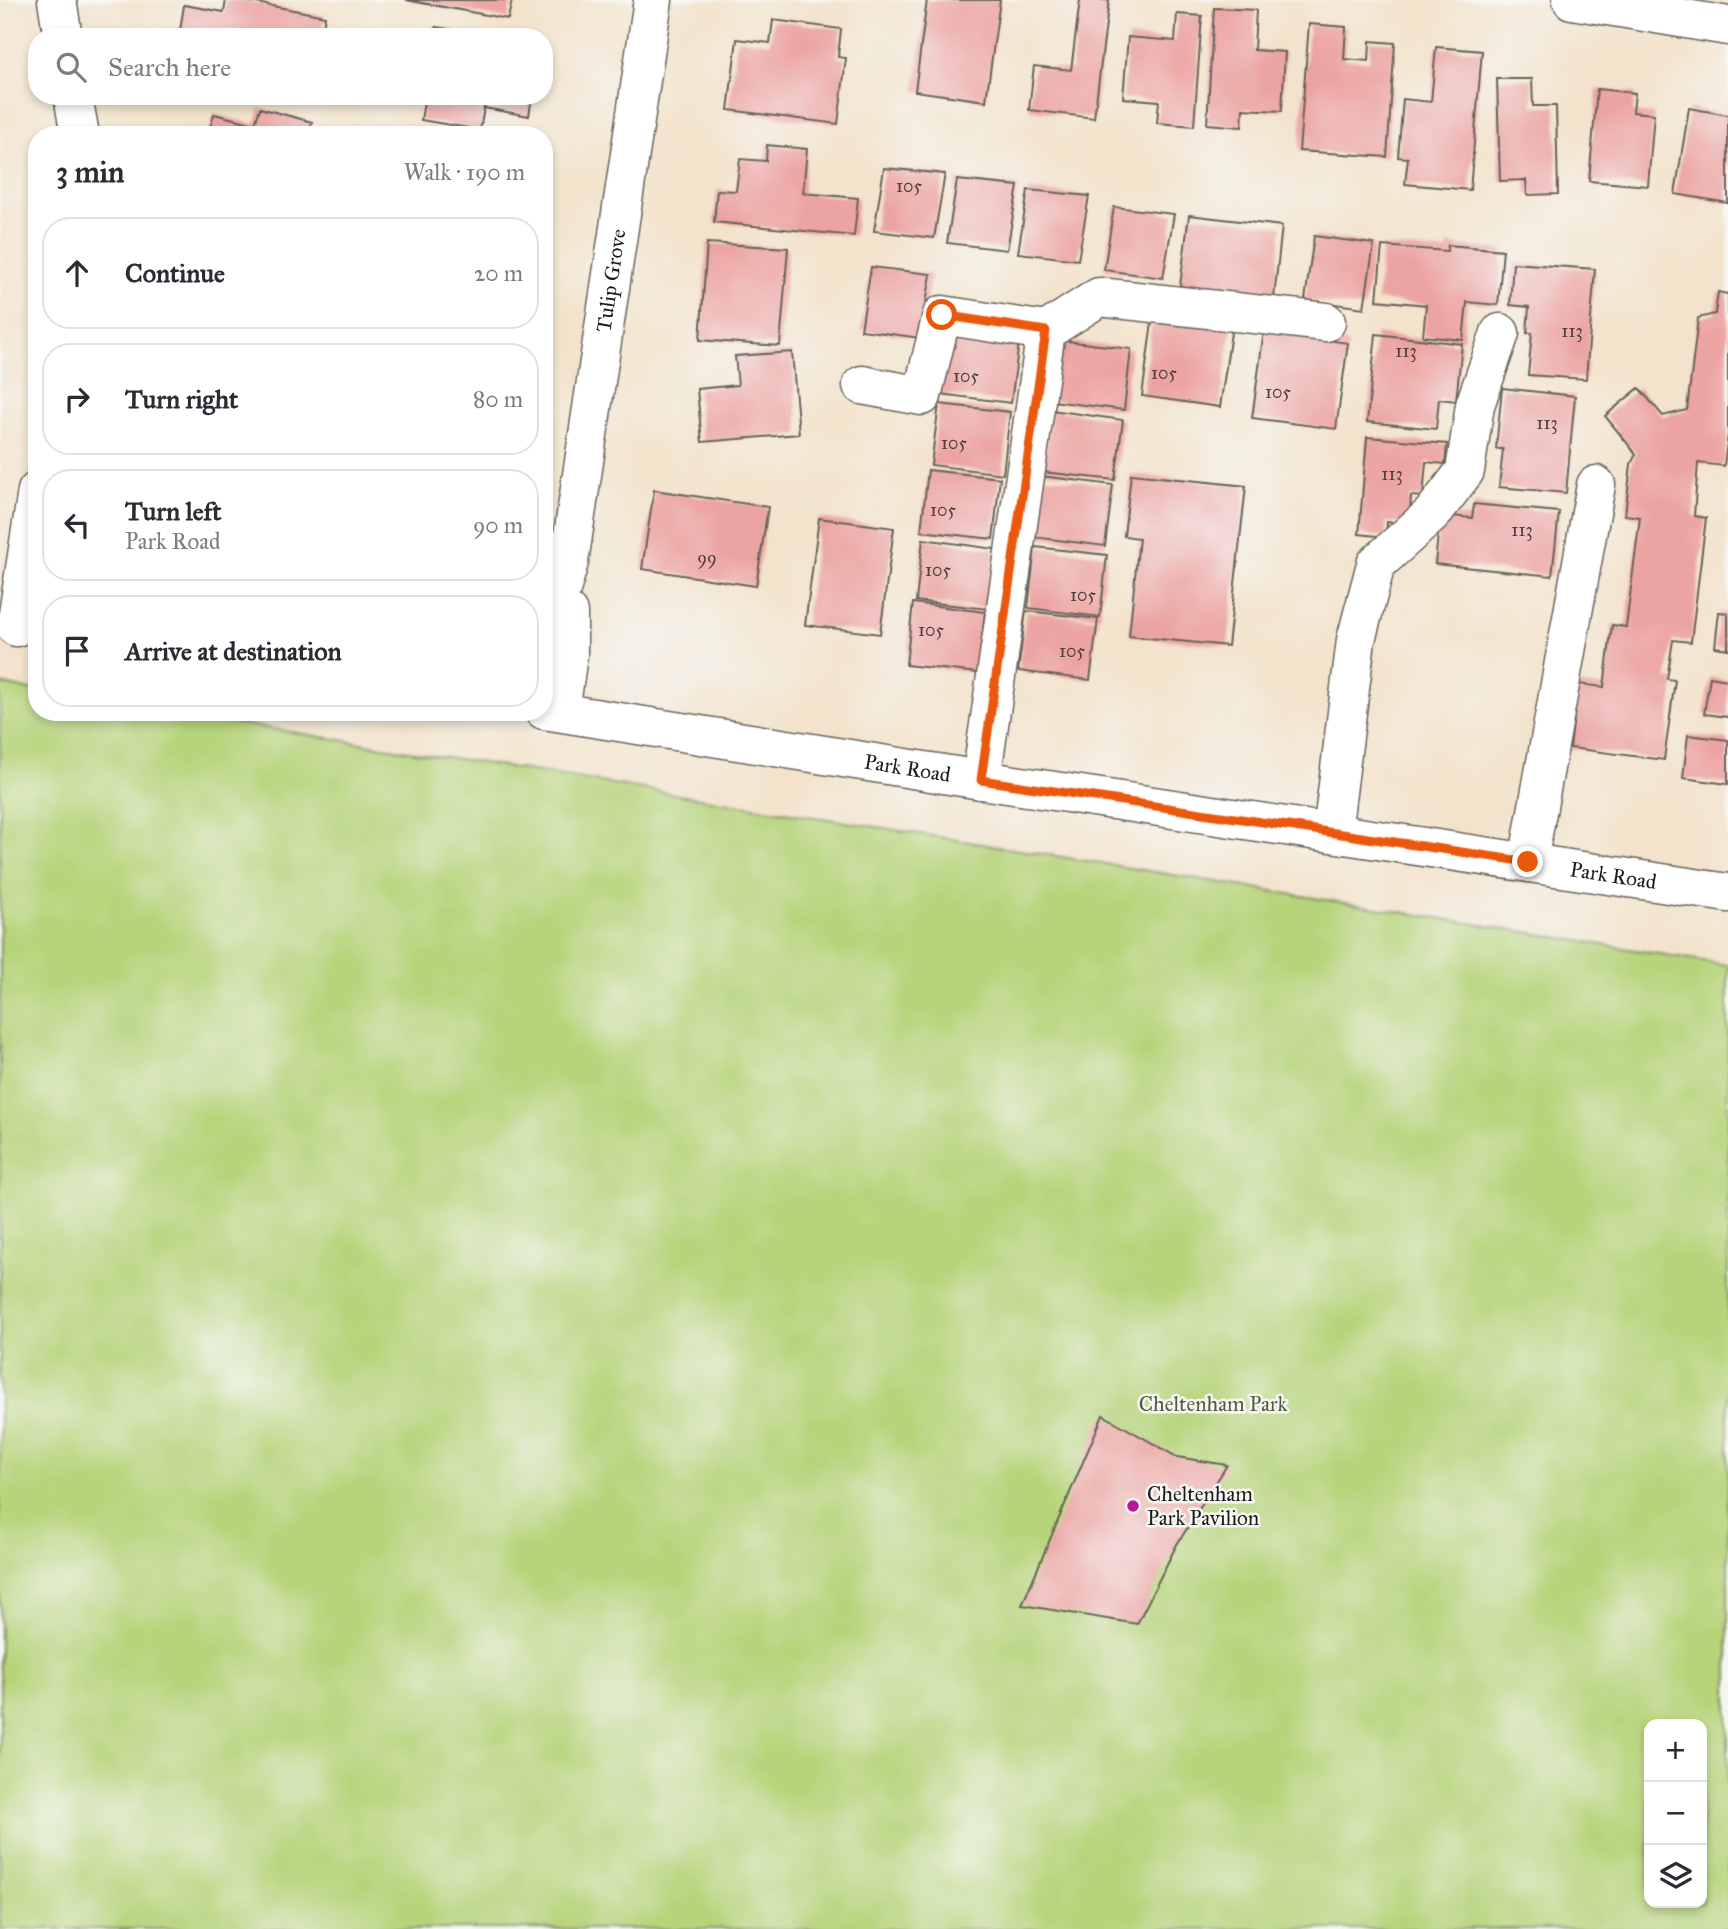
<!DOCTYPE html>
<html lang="en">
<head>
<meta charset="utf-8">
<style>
  :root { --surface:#fff; --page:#f7f7f7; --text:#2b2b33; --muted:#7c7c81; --line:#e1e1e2 }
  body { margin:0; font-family:"IM FELL Great Primer",serif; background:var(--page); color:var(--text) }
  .controls { position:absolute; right:21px; bottom:21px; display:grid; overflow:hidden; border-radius:14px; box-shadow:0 4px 10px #0003 }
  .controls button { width:63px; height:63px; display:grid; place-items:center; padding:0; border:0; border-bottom:2px solid var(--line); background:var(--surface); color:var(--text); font:35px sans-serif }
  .stop { position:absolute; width:21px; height:21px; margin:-16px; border:5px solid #ea580c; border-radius:50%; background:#fff }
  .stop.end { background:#ea580c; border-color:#fff; box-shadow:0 2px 7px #0008 }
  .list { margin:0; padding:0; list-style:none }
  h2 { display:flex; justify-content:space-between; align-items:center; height:91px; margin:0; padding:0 28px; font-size:30px }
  h2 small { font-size:23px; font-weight:400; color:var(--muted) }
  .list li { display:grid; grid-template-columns:46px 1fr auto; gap:21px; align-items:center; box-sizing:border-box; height:112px; margin:0 14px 14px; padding:0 14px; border:2px solid var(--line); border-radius:28px }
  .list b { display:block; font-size:26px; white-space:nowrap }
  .list p { margin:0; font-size:23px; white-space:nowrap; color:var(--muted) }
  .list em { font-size:23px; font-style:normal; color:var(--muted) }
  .icon { flex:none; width:38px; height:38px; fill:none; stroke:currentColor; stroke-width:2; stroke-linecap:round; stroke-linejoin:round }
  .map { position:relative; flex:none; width:1728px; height:1929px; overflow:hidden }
  .search { position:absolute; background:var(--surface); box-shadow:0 4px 10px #0003; left:28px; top:28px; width:525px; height:77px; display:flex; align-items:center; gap:18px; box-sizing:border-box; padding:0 24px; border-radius:28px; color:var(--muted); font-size:26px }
  .panel { position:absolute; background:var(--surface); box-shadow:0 4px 10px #0003; left:28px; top:126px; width:525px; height:595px; border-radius:28px }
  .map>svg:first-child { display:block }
</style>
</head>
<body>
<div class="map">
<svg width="1728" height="1929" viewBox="0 0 1728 1929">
  <rect width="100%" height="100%" fill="#f6f6f2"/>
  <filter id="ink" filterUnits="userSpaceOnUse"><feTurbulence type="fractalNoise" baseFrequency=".0143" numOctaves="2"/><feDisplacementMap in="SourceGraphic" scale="14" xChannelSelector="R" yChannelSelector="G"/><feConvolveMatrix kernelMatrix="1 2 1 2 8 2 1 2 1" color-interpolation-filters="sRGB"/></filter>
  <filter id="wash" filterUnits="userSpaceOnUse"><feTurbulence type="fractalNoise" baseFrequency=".00686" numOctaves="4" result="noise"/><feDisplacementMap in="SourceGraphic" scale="28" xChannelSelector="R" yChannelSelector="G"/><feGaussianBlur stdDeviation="1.57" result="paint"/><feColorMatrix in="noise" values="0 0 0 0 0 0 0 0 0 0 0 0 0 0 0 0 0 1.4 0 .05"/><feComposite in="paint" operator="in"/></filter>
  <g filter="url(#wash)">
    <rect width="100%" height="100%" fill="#f3e3cc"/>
    <path fill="#b6d47a" stroke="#69784b" stroke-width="2" fill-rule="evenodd" d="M0 684 37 691V712H168L1728 965V1929H0ZM1649 1724H1702V1903H1649Z"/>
    <g id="blocks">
      <g fill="#eca4a3">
        <polygon points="226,0 241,0 325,16 321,37 213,37 180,31 184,5 224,12"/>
        <polygon points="406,0 512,0 508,19"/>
        <polygon points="927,0 1000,0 986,101 915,91"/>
        <polygon points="1080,0 1109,0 1094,118 1029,110 1034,66 1071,70"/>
        <polygon points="1214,8 1256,10 1254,50 1285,52 1282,111 1243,109 1242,127 1207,124"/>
        <polygon points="1177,14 1202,16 1194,126 1157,123 1159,101 1123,98 1128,37 1175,41"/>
        <polygon points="773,20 841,29 838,57 846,58 838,124 728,110 737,39 770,43"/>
        <polygon points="1309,24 1346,27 1344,59 1369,61 1370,41 1395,43 1387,157 1299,151"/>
        <polygon points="436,27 484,35 484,37 434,37"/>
        <polygon points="1436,47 1482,51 1470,190 1405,184 1408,158 1398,157 1403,99 1431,102"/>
        <polygon points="1497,79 1532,79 1533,106 1556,106 1558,194 1527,195 1526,180 1500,181"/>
        <polygon points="1597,89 1635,93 1633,112 1654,114 1648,186 1589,181"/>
        <polygon points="425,96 532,96 529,116 484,108 480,130 421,120"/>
        <polygon points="260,108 312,122 308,135 208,135 214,114 255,124"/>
        <polygon points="1689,108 1728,115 1728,203 1675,194"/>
        <polygon points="767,145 807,149 803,193 858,198 854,236 714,222 717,190 736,191 740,159 766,161"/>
        <polygon points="884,168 945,174 934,238 874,231"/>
        <polygon points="957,180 1018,186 1007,250 947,243"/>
        <polygon points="1028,190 1089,196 1078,260 1018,253"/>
        <polygon points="1114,207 1174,214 1163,278 1104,270"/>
        <polygon points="1189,215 1282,226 1274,298 1180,286"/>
        <polygon points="1314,236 1374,244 1364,308 1305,300"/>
        <polygon points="707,243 788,248 780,346 700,340"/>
        <polygon points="1448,245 1503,250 1498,305 1467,302 1463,340 1423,336 1426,305 1377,300 1382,246 1447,251"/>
        <polygon points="1513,263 1595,269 1586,379 1528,375 1532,333 1527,333 1529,307 1510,305"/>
        <polygon points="871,267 931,274 920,338 861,330"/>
        <polygon points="1718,292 1728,294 1728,435 1724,466 1698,463 1694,516 1706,518 1691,642 1673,640 1667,679 1675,680 1664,760 1570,748 1578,684 1604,687 1612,625 1626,627 1640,517 1625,515 1631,464 1636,454 1605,416 1639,388 1663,416 1687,410 1698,318 1715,314"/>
        <polygon points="1153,315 1232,326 1220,407 1142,396"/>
        <polygon points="1264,331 1348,343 1336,429 1252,418"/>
        <polygon points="947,333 1019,342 1011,403 939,394"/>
        <polygon points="1376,334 1462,344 1456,401 1439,399 1436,429 1367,422"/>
        <polygon points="1059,340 1131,349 1124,410 1052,401"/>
        <polygon points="792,352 799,434 702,442 697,389 738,385 735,356"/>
        <polygon points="1502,388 1575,396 1566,493 1499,487 1503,449 1496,449"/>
        <polygon points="939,404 1010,412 1003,474 931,465"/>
        <polygon points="1051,410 1123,420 1115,480 1043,472"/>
        <polygon points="1367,437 1447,444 1445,464 1426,462 1423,497 1411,496 1409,524 1387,522 1386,537 1359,534"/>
        <polygon points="928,470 1000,478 993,539 921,531"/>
        <polygon points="1131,474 1246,486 1228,646 1129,636 1139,538 1124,536"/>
        <polygon points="1041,476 1113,485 1105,546 1033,537"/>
        <polygon points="654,490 768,507 756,586 642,569"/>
        <polygon points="1474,504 1559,512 1552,576 1435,564 1440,515 1472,518"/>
        <polygon points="819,518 894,528 880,634 805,625"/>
        <polygon points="923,539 995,549 988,609 916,601"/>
        <polygon points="1035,547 1107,555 1100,617 1028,608"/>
        <polygon points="913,603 985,612 978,673 906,665"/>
        <polygon points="1026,611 1098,619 1090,680 1018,671"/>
        <polygon points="1719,612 1728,613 1728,649 1715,647"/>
        <polygon points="1710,677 1728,680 1728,717 1704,714"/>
        <polygon points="1688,735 1728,740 1728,784 1683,778"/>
        <polygon points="1103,1415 1177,1457 1227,1465 1176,1546 1137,1624 1022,1605"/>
      </g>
    </g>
  </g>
  <g filter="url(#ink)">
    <use href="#blocks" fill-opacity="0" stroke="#67625a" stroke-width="2"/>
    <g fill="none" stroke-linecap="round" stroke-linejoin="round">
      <g stroke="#67625a" stroke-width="41">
        <g id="minor">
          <polyline points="57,0 63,37"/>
          <polyline points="1572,0 1728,26"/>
          <polyline points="73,96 80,135"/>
          <polyline points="862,385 922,396 942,315 1046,331 1099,297 1326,322"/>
          <polyline points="16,627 37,491"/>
          <path id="s1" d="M544 650 569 562 653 0"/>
          <path id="s2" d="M544 710 981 780 1728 893"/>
          <polyline points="560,712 568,655 568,613"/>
          <polyline points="981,780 1046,331"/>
          <polyline points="1332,833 1356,640 1376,564 1432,514 1465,471 1475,405 1500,333"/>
          <polyline points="1528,862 1596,485"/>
        </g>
      </g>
      <use href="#minor" stroke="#fff" stroke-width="38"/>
    </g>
  </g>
  <g fill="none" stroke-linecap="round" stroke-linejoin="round" filter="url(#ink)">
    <polyline stroke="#ea580c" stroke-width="9" points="942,315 1046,331 981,780 1528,862"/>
  </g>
  <circle fill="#b5179e" stroke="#f6f6f2" stroke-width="2.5" cx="1133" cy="1506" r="7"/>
  <g text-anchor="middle" stroke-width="5" stroke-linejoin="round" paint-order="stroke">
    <g font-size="18" fill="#503e3e">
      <text x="909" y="192">105</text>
      <text x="1572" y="337">113</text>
      <text x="1406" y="357">113</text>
      <text x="1164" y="379">105</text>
      <text x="966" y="382">105</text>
      <text x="1278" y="398">105</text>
      <text x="1547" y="429">113</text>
      <text x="954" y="449">105</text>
      <text x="1392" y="480">113</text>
      <text x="943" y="516">105</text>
      <text x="1522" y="536">113</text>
      <text x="707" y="564">99</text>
      <text x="938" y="576">105</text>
      <text x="1083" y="601">105</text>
      <text x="931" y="636">105</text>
      <text x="1072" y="657">105</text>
    </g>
    <g font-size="21" fill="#1c1c1c" stroke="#f6f6f2">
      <text dy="7" stroke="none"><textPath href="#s1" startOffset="376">Tulip Grove</textPath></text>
      <text dy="7" stroke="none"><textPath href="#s2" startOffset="368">Park Road</textPath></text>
      <text dy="7" stroke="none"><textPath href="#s2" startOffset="1082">Park Road</textPath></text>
    </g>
    <g font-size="21" fill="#525c3d" stroke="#f6f6f2">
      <text x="1213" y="1411">Cheltenham Park</text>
    </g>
    <g font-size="21" fill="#1c1c1c" stroke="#f6f6f2" text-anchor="start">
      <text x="1147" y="1501">Cheltenham<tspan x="1147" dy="24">Park Pavilion</tspan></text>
    </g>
  </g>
</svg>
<div class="controls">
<button>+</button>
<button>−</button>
<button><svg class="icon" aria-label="layers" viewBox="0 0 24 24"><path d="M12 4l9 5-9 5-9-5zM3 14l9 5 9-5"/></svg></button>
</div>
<div class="stop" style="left:942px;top:315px"></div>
<div class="stop end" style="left:1528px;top:862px"></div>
<div class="search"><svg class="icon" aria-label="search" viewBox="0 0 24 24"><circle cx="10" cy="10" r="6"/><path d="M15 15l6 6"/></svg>Search here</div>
<section class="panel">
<h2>3 min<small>Walk · 190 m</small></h2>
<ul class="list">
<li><svg class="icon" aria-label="ahead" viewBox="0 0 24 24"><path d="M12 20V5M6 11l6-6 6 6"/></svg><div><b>Continue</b></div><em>20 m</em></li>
<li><svg class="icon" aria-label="right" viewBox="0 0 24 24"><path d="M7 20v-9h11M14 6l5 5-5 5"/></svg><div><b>Turn right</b></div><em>80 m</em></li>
<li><svg class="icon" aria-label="left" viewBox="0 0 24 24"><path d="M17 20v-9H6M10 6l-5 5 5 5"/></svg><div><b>Turn left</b><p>Park Road</p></div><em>90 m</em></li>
<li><svg class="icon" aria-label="arrive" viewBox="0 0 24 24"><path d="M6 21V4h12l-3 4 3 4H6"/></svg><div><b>Arrive at destination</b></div></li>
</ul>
</section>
</div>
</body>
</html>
